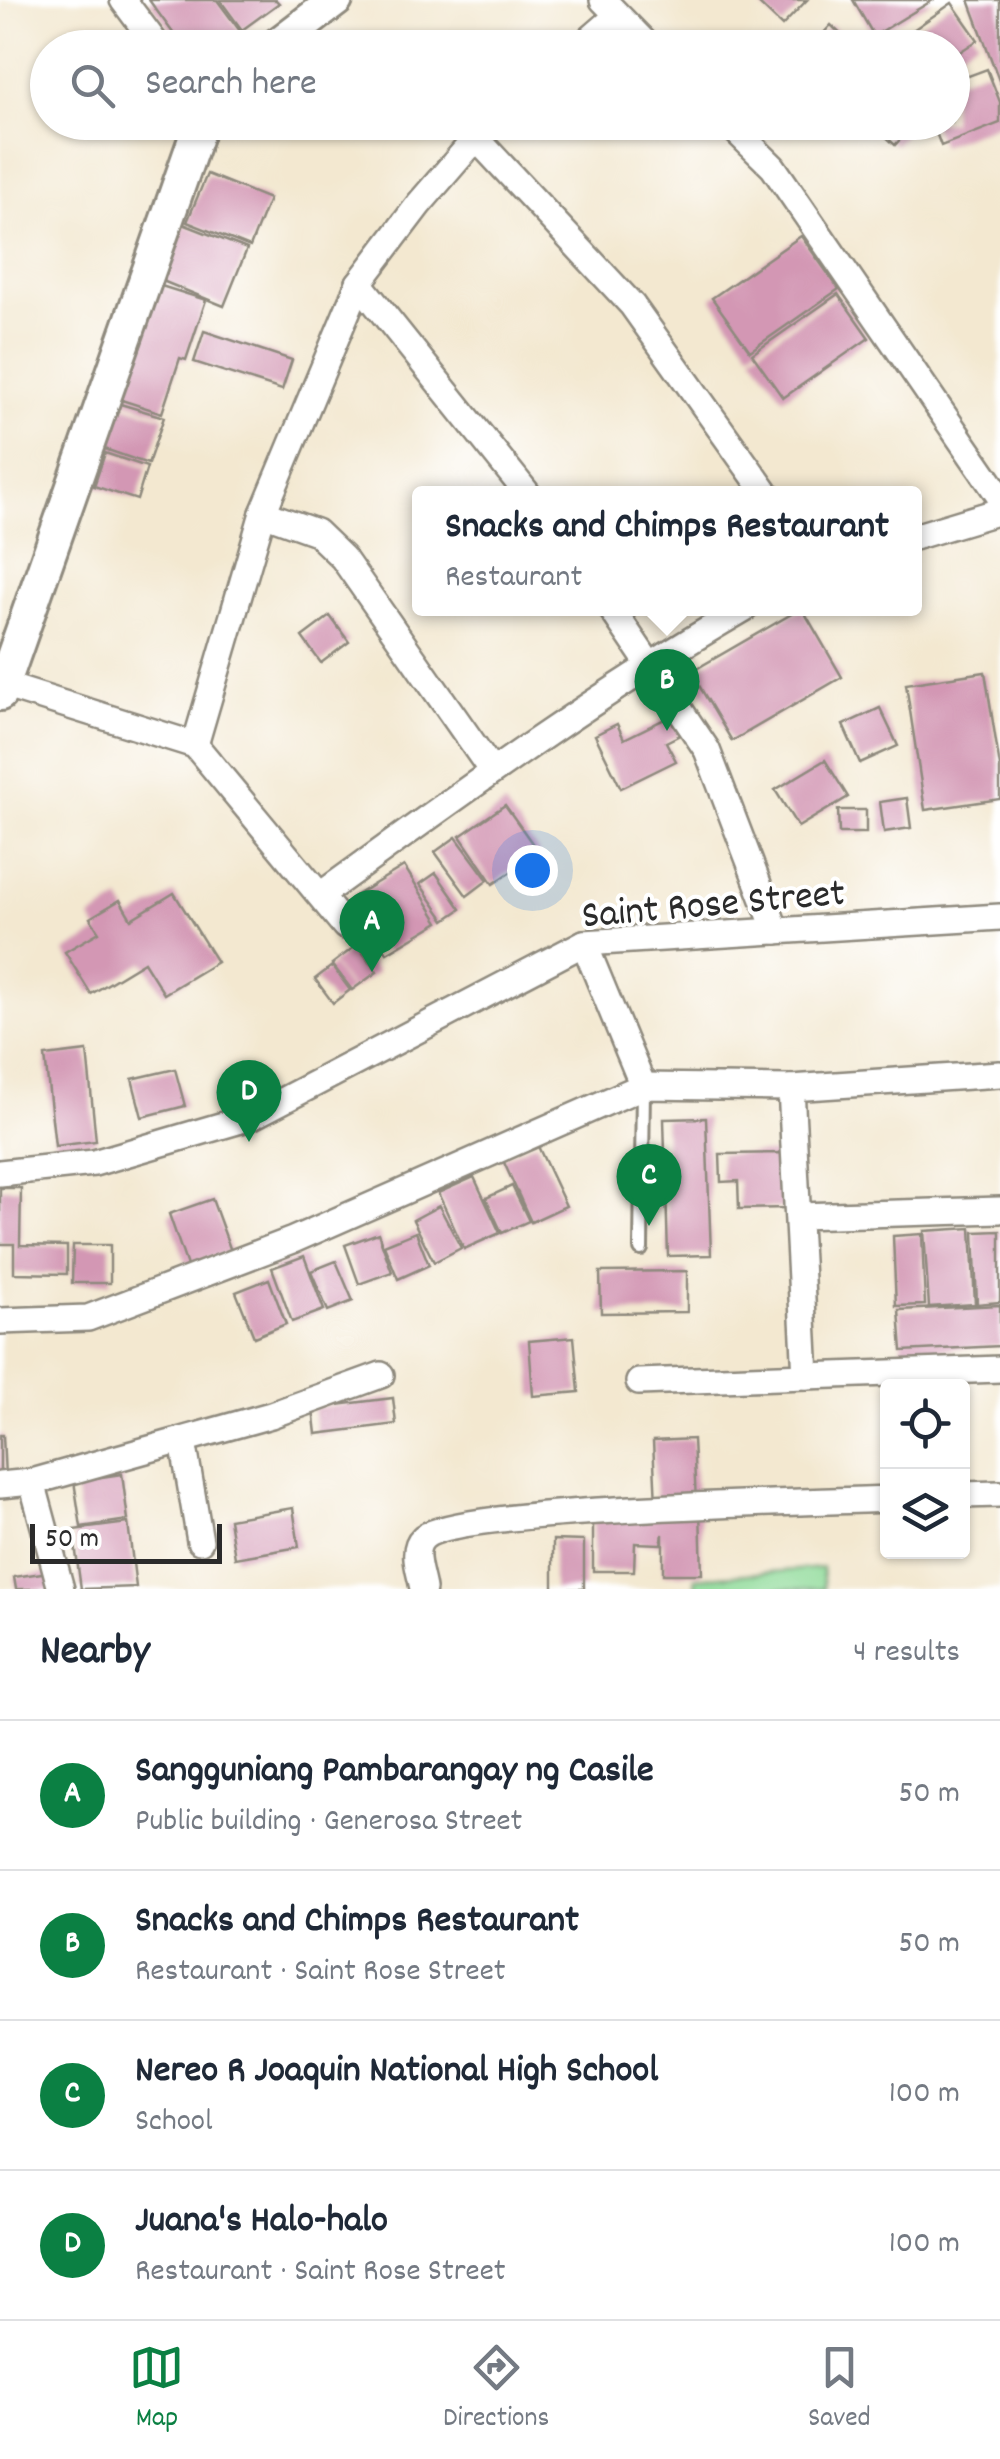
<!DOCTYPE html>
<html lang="en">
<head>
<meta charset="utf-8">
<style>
  :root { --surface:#fff; --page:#f2f2f3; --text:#1f2937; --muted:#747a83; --line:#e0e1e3; --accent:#0b8043 }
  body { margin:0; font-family:Dekko,sans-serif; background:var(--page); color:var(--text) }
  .controls { position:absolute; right:30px; bottom:30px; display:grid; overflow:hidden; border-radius:10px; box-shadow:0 2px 8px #0004 }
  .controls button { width:90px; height:90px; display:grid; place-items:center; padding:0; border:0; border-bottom:2px solid var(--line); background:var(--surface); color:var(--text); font:50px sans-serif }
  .scale { position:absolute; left:30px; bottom:25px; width:192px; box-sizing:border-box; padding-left:10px; border:5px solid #2b2b2b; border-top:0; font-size:28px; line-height:35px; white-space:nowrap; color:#2b2b2b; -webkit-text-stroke:8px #fff; paint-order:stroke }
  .you { position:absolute; left:532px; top:870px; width:35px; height:35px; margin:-25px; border:8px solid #fff; border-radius:50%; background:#1a73e8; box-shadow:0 0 0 15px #1a73e833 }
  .badge { display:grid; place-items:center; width:65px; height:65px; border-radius:50%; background:var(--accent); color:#fff; font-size:32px; font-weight:700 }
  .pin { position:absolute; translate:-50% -82px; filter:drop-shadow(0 2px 5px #0008) }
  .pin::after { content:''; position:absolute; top:52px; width:35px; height:30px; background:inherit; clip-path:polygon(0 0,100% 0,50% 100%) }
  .popup { position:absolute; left:412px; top:486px; width:510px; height:130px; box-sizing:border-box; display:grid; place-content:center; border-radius:10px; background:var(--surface); filter:drop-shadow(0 2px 8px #0005); font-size:32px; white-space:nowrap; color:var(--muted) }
  .popup b { font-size:38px; color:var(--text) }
  .popup::after { content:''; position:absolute; left:50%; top:100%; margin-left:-20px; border:20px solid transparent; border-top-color:var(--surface) }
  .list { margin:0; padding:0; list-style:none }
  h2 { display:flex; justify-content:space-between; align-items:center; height:130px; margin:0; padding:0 40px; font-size:42px }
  h2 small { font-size:32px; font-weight:400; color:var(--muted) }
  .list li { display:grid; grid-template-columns:65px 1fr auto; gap:30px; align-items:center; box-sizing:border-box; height:150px; padding:0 40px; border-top:2px solid var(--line) }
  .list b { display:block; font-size:38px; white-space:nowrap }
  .list p { margin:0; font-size:32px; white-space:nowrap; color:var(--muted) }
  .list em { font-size:32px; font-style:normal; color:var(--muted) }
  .icon { flex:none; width:55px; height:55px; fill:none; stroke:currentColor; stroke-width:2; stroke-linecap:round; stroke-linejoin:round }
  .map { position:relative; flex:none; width:1000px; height:1589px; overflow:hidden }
  .search { position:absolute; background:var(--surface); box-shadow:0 2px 8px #0004; left:30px; right:30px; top:30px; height:110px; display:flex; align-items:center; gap:25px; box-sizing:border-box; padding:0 35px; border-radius:55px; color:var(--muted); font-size:38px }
  .sheet { height:730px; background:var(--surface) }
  nav { display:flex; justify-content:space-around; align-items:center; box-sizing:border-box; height:140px; border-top:2px solid var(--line); background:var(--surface); font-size:28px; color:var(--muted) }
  nav a { display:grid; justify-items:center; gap:5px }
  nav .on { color:var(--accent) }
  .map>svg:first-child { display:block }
</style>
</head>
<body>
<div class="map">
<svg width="1000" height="1589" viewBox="0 0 1000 1589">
  <rect width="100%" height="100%" fill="#fff"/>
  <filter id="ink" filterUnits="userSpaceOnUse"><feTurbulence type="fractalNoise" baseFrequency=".01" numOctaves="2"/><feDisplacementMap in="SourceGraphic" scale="20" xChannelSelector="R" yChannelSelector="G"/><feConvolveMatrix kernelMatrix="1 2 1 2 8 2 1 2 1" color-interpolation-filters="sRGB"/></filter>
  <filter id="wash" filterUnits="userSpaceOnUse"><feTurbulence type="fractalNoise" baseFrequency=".0048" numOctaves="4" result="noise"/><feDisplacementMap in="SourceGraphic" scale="40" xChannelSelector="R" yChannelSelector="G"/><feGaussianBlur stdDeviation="2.25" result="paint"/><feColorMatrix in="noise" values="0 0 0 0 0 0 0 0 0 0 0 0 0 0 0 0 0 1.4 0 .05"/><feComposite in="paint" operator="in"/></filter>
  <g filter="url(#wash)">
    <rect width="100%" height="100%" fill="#f3e8d0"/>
    <polygon fill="#8dda97" stroke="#5c8261" stroke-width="2.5" points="822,1568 824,1589 696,1589 695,1578"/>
    <g id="blocks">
      <g fill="#d397b4">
        <polygon points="149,0 217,0 240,31 218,48 184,48"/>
        <polygon points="220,0 276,0 279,3 242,30"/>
        <polygon points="755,0 807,0 782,26"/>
        <polygon points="853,0 933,0 874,36"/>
        <polygon points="969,0 1000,0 1000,83"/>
        <polygon points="952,3 978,40 952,57 952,48 887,48"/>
        <polygon points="831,25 855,48 810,48"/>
        <polygon points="987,69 1000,102 1000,123 941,146 932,122 952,122 952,82"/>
        <polygon points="870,122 916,122 895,145"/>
        <polygon points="207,174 269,199 250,247 187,222"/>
        <polygon points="183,224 247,249 224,306 160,280"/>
        <polygon points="801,236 839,289 750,351 712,298"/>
        <polygon points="158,285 206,300 186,360 180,358 162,413 115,398"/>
        <polygon points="838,294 869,338 783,398 752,354"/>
        <polygon points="204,331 292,360 282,390 194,362"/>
        <polygon points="117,403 164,417 148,464 102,448"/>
        <polygon points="105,453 147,467 137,500 94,486"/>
        <polygon points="802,608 842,677 732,741 691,672"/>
        <polygon points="330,616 349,642 321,663 302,637"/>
        <polygon points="985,672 1000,767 1000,799 925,810 906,684"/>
        <polygon points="880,708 898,746 860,763 843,725"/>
        <polygon points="671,716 680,735 666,742 676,761 621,788 595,735 617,724 624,739"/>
        <polygon points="825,760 848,797 798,827 775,790"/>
        <polygon points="907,798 911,828 884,832 880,802"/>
        <polygon points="505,805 539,853 493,884 460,836"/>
        <polygon points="838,810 866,810 866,833 839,833"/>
        <polygon points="456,837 488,880 467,896 435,852"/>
        <polygon points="404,866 439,922 387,953 353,897"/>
        <polygon points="436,873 461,909 445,920 420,884"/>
        <polygon points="174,893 217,962 164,994 144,962 91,994 65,952 99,932 90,918 120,900 131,919"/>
        <polygon points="357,945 377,972 352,990 332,964"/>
        <polygon points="332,966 350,990 333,1003 315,979"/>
        <polygon points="87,1051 96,1141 55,1146 45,1056"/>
        <polygon points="175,1069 185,1106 142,1117 132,1079"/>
        <polygon points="706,1118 711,1255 668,1256 664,1119"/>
        <polygon points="536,1142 566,1206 531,1222 502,1158"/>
        <polygon points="785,1153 786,1208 739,1209 738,1181 721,1182 720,1154"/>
        <polygon points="474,1177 500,1233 464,1249 438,1193"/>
        <polygon points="512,1186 529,1221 502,1233 486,1198"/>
        <polygon points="0,1188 21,1188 20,1245 67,1246 67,1274 14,1273 14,1244 0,1244"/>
        <polygon points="212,1199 231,1251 187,1266 169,1214"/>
        <polygon points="439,1206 461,1248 434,1262 413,1220"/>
        <polygon points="971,1228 975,1304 929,1307 924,1231"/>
        <polygon points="1000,1231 1000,1302 977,1304 974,1232"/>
        <polygon points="416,1232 429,1265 398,1279 384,1245"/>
        <polygon points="378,1233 392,1272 359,1284 345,1245"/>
        <polygon points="922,1234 925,1305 896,1306 893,1236"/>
        <polygon points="73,1245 110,1245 110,1283 72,1283"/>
        <polygon points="304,1256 324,1310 292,1322 272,1268"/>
        <polygon points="336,1261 353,1301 328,1311 311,1271"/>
        <polygon points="687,1271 687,1312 601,1313 600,1272"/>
        <polygon points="269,1279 286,1324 254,1337 236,1292"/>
        <polygon points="1000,1305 1000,1346 902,1351 899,1310"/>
        <polygon points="574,1337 579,1392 533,1396 529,1341"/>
        <polygon points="393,1398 396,1424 316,1434 313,1408"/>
        <polygon points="0,1435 3,1435 5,1477 0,1478"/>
        <polygon points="693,1439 696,1502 656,1504 653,1441"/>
        <polygon points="122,1474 128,1520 81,1527 74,1481"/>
        <polygon points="293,1508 299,1547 235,1558 229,1519"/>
        <polygon points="700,1511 702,1574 663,1574 663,1534 661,1544 635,1543 634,1571 593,1571 593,1519"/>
        <polygon points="128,1523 136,1587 81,1589 73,1530"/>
        <polygon points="553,1540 584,1541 584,1589 553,1589"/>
        <polygon points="56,1571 59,1589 16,1589 14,1577"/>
      </g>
    </g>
  </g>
  <g filter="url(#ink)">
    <use href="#blocks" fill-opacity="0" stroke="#8f8a7e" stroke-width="2.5"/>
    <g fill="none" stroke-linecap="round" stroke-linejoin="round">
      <g stroke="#8f8a7e" stroke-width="18">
        <polyline id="service" points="641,1249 643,1087"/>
      </g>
      <g stroke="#8f8a7e" stroke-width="30">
        <g id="minor">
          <polyline points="123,0 159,48"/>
          <polyline points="603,0 650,48"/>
          <polyline points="580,48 617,16"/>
          <polyline points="727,122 773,167 1000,497"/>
          <polyline points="476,138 632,305 766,493"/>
          <polyline points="359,283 527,493"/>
          <polyline points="263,513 316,532 343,558 492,771"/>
          <polyline points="914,537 1000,511"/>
          <polyline points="611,608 707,750 776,931"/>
          <polyline points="3,685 195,745 345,926"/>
          <polyline points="195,745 263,513 359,283 419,204 476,138 494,122"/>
          <path d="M322 894C460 794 597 694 745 608"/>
          <polyline points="584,943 643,1086"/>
          <polyline points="791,1088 806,1376 1000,1369"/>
          <polyline points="0,1173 94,1163 251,1117 584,943 1000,917"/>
          <polyline points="798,1216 1000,1210"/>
          <polyline points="0,1321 88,1318 293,1240 643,1086 791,1088 1000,1074"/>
          <polyline points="639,1382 806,1376"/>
          <polyline points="183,1441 200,1541"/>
          <polyline points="32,1482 61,1589"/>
          <polyline points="0,1485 32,1482 271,1415 381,1375"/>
          <polyline points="962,1495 1000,1494"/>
          <path d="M423 1589C421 1574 410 1550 423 1538 453 1508 823 1502 888 1499"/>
        </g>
      </g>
      <g stroke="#8f8a7e" stroke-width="38">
        <g id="tertiary">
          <polyline points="273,48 336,0"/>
          <polyline points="0,694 201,122"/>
        </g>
      </g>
      <use href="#service" stroke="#fff" stroke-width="12"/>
      <use href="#minor" stroke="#fff" stroke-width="25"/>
      <use href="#tertiary" stroke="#fff" stroke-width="32"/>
    </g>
  </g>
  <g text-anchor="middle" stroke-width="8" stroke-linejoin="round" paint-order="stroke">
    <g font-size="40" fill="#2b2b2b" stroke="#fff">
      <text transform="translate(713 901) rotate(-5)" y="14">Saint Rose Street</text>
    </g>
  </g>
</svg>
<div class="controls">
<button><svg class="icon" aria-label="locate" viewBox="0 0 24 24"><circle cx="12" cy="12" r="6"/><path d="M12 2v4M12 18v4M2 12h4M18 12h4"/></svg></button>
<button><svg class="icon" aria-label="layers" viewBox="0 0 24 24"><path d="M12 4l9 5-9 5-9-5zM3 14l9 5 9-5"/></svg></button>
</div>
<div class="scale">50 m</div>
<div class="you"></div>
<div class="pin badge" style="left:372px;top:972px">A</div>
<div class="pin badge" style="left:667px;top:731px">B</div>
<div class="popup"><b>Snacks and Chimps Restaurant</b>Restaurant</div>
<div class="pin badge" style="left:649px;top:1226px">C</div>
<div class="pin badge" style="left:249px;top:1142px">D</div>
<div class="search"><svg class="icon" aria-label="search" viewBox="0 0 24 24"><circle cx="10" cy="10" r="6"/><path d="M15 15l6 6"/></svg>Search here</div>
</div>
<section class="sheet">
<h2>Nearby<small>4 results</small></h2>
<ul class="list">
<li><span class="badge">A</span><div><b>Sangguniang Pambarangay ng Casile</b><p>Public building · Generosa Street</p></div><em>50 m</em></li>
<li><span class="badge">B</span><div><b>Snacks and Chimps Restaurant</b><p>Restaurant · Saint Rose Street</p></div><em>50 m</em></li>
<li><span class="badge">C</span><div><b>Nereo R Joaquin National High School</b><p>School</p></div><em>100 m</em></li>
<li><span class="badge">D</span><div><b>Juana's Halo-halo</b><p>Restaurant · Saint Rose Street</p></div><em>100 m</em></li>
</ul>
</section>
<nav>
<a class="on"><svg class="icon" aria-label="map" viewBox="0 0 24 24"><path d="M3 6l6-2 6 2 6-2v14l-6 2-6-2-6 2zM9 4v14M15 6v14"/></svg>Map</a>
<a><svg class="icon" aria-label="directions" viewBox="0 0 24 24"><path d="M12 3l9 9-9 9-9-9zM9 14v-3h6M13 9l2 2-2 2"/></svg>Directions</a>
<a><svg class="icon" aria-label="saved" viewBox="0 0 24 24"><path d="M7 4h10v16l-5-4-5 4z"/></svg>Saved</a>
</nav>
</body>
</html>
